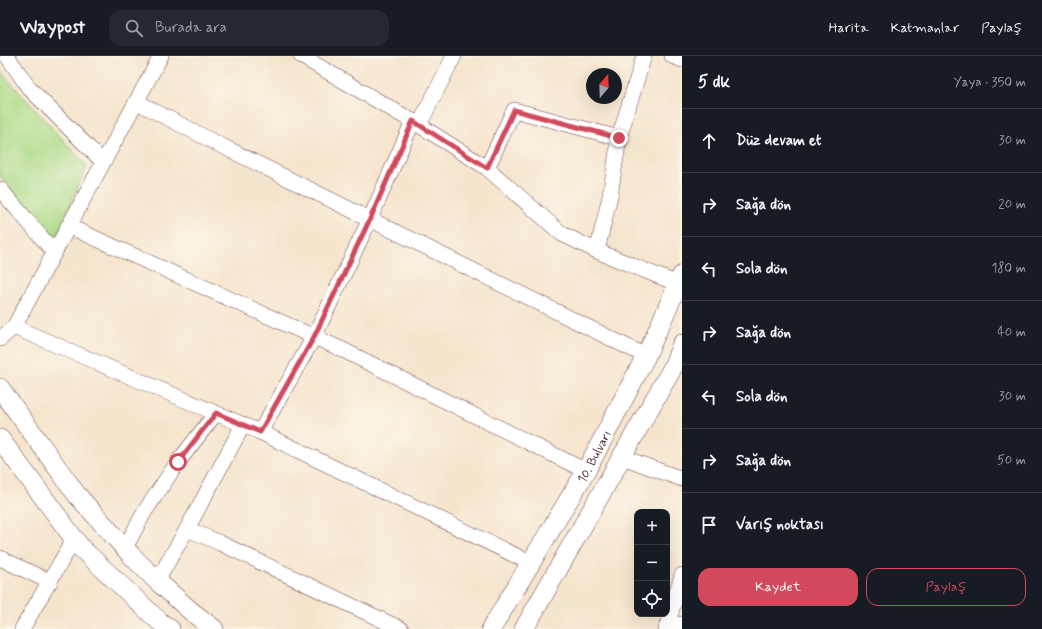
<!DOCTYPE html>
<html lang="tr">
<head>
<meta charset="utf-8">
<style>
  :root { --surface:#171b24; --page:#242831; --text:#f1f3f6; --muted:#9ea1a6; --line:#363941; --accent:#d1495b }
  body { margin:0; font-family:Mynerve,sans-serif; background:var(--page); color:var(--text) }
  .controls { position:absolute; right:12px; bottom:12px; display:grid; overflow:hidden; border-radius:8px; box-shadow:0 4px 16px #0002 }
  .controls button { width:36px; height:36px; display:grid; place-items:center; padding:0; border:0; border-bottom:1px solid var(--line); background:var(--surface); color:var(--text); font:20px sans-serif }
  .compass { position:absolute; left:586px; top:12px; width:36px; height:36px; border-radius:50%; background:var(--surface); box-shadow:0 4px 16px #0002; rotate:19deg }
  .stop { position:absolute; width:12px; height:12px; margin:-9px; border:3px solid #d1495b; border-radius:50%; background:#fff }
  .stop.end { background:#d1495b; border-color:#fff; box-shadow:0 1px 4px #0008 }
  .list { margin:0; padding:0; list-style:none }
  h2 { display:flex; justify-content:space-between; align-items:center; height:52px; margin:0; padding:0 16px; font-size:17px }
  h2 small { font-size:13px; font-weight:400; color:var(--muted) }
  .list li { display:grid; grid-template-columns:26px 1fr auto; gap:12px; align-items:center; box-sizing:border-box; height:64px; padding:0 16px; border-top:1px solid var(--line) }
  .list b { display:block; font-size:15px; white-space:nowrap }
  .list em { font-size:13px; font-style:normal; color:var(--muted) }
  .actions { display:flex; gap:8px; padding:12px 16px }
  .actions a { flex:1; padding:9px 0; border:1px solid var(--accent); border-radius:12px; text-align:center; font-size:14px; color:var(--accent) }
  .actions .main { background:var(--accent); color:#fff }
  .icon { flex:none; width:22px; height:22px; fill:none; stroke:currentColor; stroke-width:2; stroke-linecap:round; stroke-linejoin:round }
  .map { position:relative; flex:none; width:682px; height:573px; overflow:hidden }
  header { display:flex; align-items:center; gap:24px; box-sizing:border-box; height:56px; padding:0 20px; background:var(--surface); border-bottom:1px solid var(--line) }
  header strong { font-size:19px }
  nav { display:flex; gap:22px; margin-inline-start:auto; font-size:14px }
  .search { width:280px; height:36px; background:var(--page); display:flex; align-items:center; gap:10px; box-sizing:border-box; padding:0 14px; border-radius:12px; color:var(--muted); font-size:15px }
  main { display:flex }
  aside { flex:1; background:var(--surface) }
  .map>svg:first-child { display:block }
</style>
</head>
<body>
<header>
<strong>Waypost</strong>
<div class="search"><svg class="icon" aria-label="search" viewBox="0 0 24 24"><circle cx="10" cy="10" r="6"/><path d="M15 15l6 6"/></svg>Burada ara</div>
<nav><a>Harita</a><a>Katmanlar</a><a>Paylaş</a></nav>
</header>
<main>
<div class="map">
<svg width="682" height="573" viewBox="0 0 682 573">
  <rect width="100%" height="100%" fill="#fbf7ec"/>
  <filter id="ink" filterUnits="userSpaceOnUse"><feTurbulence type="fractalNoise" baseFrequency=".025" numOctaves="2"/><feDisplacementMap in="SourceGraphic" scale="8" xChannelSelector="R" yChannelSelector="G"/><feConvolveMatrix kernelMatrix="1 2 1 2 8 2 1 2 1" color-interpolation-filters="sRGB"/></filter>
  <filter id="wash" filterUnits="userSpaceOnUse"><feTurbulence type="fractalNoise" baseFrequency=".012" numOctaves="4" result="noise"/><feDisplacementMap in="SourceGraphic" scale="16" xChannelSelector="R" yChannelSelector="G"/><feGaussianBlur stdDeviation="0.9" result="paint"/><feColorMatrix in="noise" values="0 0 0 0 0 0 0 0 0 0 0 0 0 0 0 0 0 1.4 0 .05"/><feComposite in="paint" operator="in"/></filter>
  <g filter="url(#wash)">
    <rect width="100%" height="100%" fill="#f6e5cd"/>
    <polygon fill="#acda86" stroke="#7b7c58" points="0,15 87,110 55,184 0,121"/>
  </g>
  <g filter="url(#ink)">
    <g fill="none" stroke-linecap="round" stroke-linejoin="round">
      <g stroke="#643d43" stroke-width="16">
        <g id="minor">
          <polyline points="7,0 29,32 103,106"/>
          <polyline points="301,0 419,69 487,112 562,178 597,195 678,228"/>
          <polyline points="672,0 682,4"/>
          <polyline points="137,46 210,84 646,300"/>
          <polyline points="419,69 454,0"/>
          <polyline points="487,112 514,54 619,82 644,0"/>
          <polyline points="0,133 54,196"/>
          <polyline points="68,170 341,293 586,415"/>
          <polyline points="597,195 610,140 619,82"/>
          <polyline points="14,271 260,376 531,507"/>
          <polyline points="0,283 14,271 161,0"/>
          <polyline points="260,376 314,281 370,163 413,65"/>
          <polyline points="622,401 682,423"/>
          <polyline points="187,473 220,487 401,573"/>
          <polyline points="125,492 145,455 178,406 216,357"/>
          <polyline points="0,502 50,526"/>
          <polyline points="157,525 187,473 243,369"/>
          <polyline points="667,569 682,568"/>
          <polyline points="22,573 74,483"/>
          <polyline points="666,573 682,519"/>
        </g>
      </g>
      <g stroke="#643d43" stroke-width="20">
        <g id="major">
          <polyline points="0,332 77,439 131,499 157,525 192,556 214,573"/>
          <polyline points="0,383 81,492 160,566 170,573"/>
          <path id="s1" d="M491 573 586 415 646 300 682 219"/>
          <polyline points="524,573 673,311 682,288"/>
        </g>
      </g>
      <use href="#minor" stroke="#fff" stroke-width="15"/>
      <use href="#major" stroke="#fff" stroke-width="19"/>
    </g>
  </g>
  <g fill="none" stroke-linecap="round" stroke-linejoin="round" filter="url(#ink)">
    <polyline stroke="#d1495b" stroke-width="5" points="178,406 216,357 260,376 314,281 370,163 413,65 487,112 514,54 619,82"/>
  </g>
  <g text-anchor="middle" stroke-width="3" stroke-linejoin="round" paint-order="stroke">
    <g font-size="13" fill="#4a1f2b" stroke="#fbf7ec">
      <text dy="5" stroke="none"><textPath href="#s1" startOffset="201">10. Bulvarı</textPath></text>
    </g>
  </g>
</svg>
<div class="controls">
<button>+</button>
<button>−</button>
<button><svg class="icon" aria-label="locate" viewBox="0 0 24 24"><circle cx="12" cy="12" r="6"/><path d="M12 2v4M12 18v4M2 12h4M18 12h4"/></svg></button>
</div>
<svg class="compass" viewBox="-18 -18 36 36"><path d="M0-13l5 13h-10z" fill="#e53935"/><path d="M0 13l5-13h-10z" fill="#9ea1a6"/></svg>
<div class="stop" style="left:178px;top:406px"></div>
<div class="stop end" style="left:619px;top:82px"></div>
</div>
<aside>
<h2>5 dk<small>Yaya · 350 m</small></h2>
<ul class="list">
<li><svg class="icon" aria-label="ahead" viewBox="0 0 24 24"><path d="M12 20V5M6 11l6-6 6 6"/></svg><div><b>Düz devam et</b></div><em>30 m</em></li>
<li><svg class="icon" aria-label="right" viewBox="0 0 24 24"><path d="M7 20v-9h11M14 6l5 5-5 5"/></svg><div><b>Sağa dön</b></div><em>20 m</em></li>
<li><svg class="icon" aria-label="left" viewBox="0 0 24 24"><path d="M17 20v-9H6M10 6l-5 5 5 5"/></svg><div><b>Sola dön</b></div><em>180 m</em></li>
<li><svg class="icon" aria-label="right" viewBox="0 0 24 24"><path d="M7 20v-9h11M14 6l5 5-5 5"/></svg><div><b>Sağa dön</b></div><em>40 m</em></li>
<li><svg class="icon" aria-label="left" viewBox="0 0 24 24"><path d="M17 20v-9H6M10 6l-5 5 5 5"/></svg><div><b>Sola dön</b></div><em>30 m</em></li>
<li><svg class="icon" aria-label="right" viewBox="0 0 24 24"><path d="M7 20v-9h11M14 6l5 5-5 5"/></svg><div><b>Sağa dön</b></div><em>50 m</em></li>
<li><svg class="icon" aria-label="arrive" viewBox="0 0 24 24"><path d="M6 21V4h12l-3 4 3 4H6"/></svg><div><b>Varış noktası</b></div></li>
</ul>
<div class="actions"><a class="main">Kaydet</a><a>Paylaş</a></div>
</aside>
</main>
</body>
</html>
